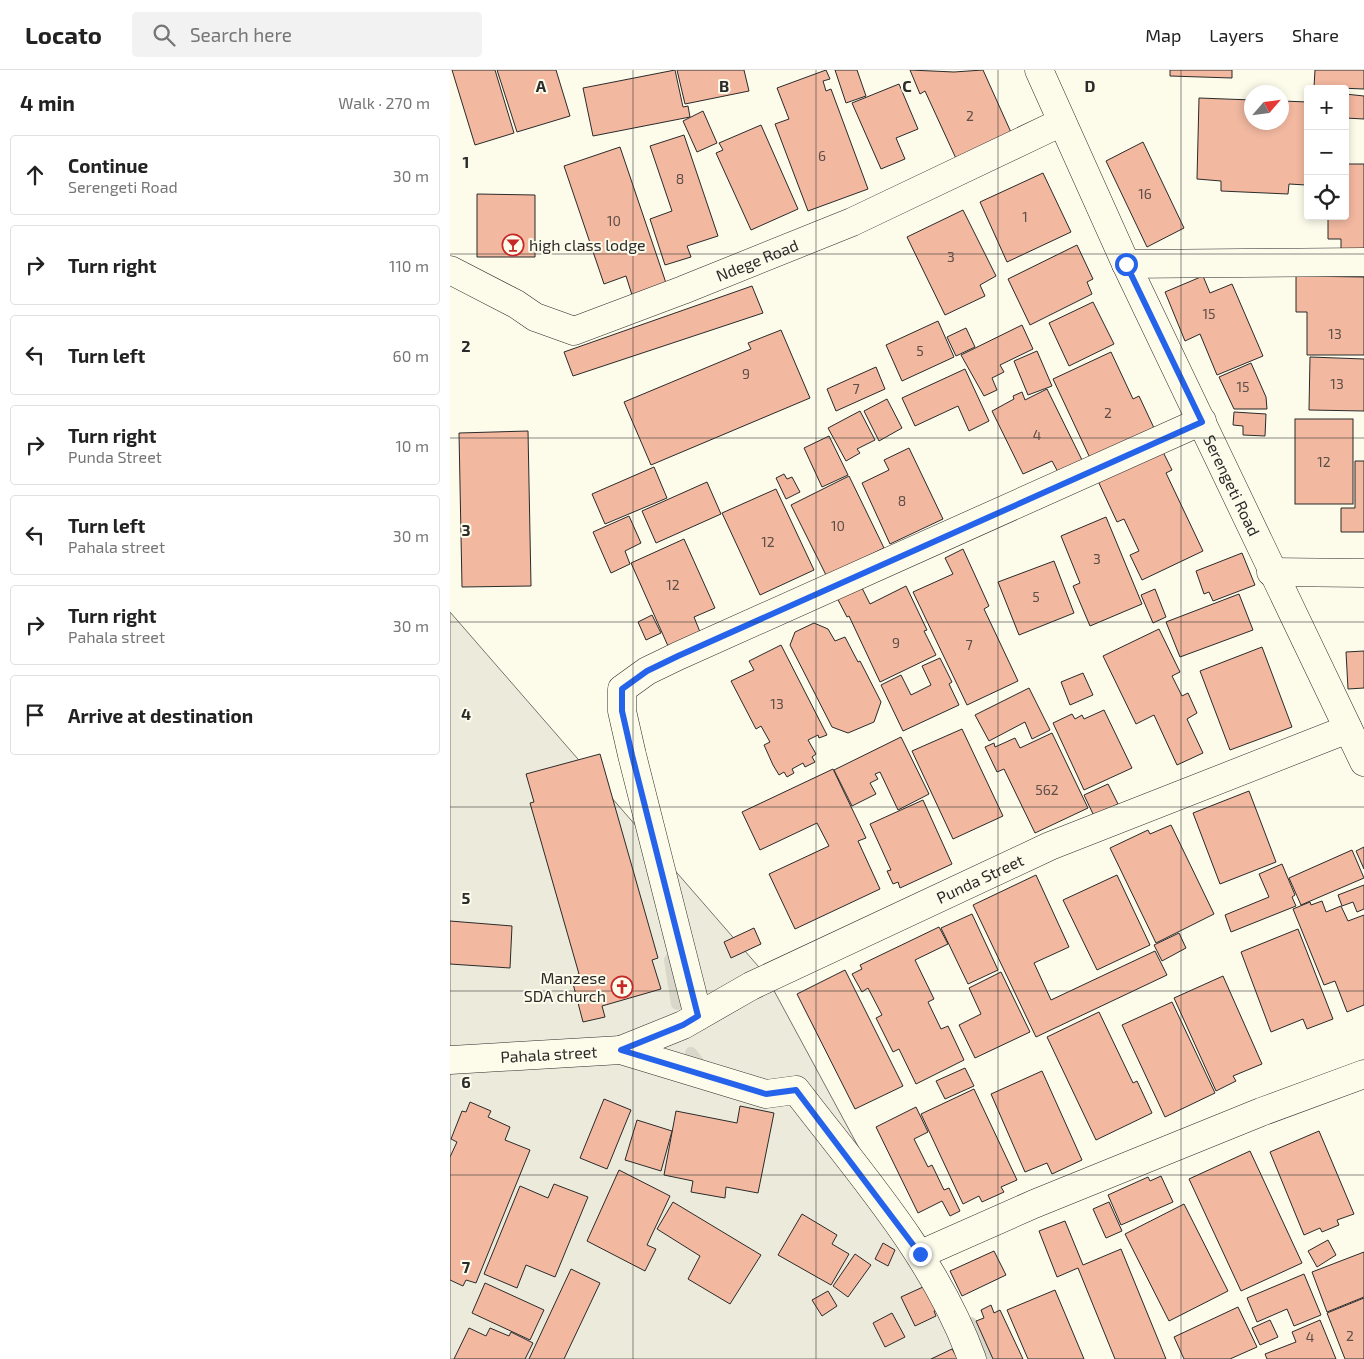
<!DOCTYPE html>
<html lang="en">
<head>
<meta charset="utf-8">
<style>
  :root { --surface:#fff; --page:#f2f2f2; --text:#222; --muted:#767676; --line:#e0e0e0 }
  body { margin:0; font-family:"Exo 2",sans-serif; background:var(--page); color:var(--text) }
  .controls { position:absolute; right:15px; top:15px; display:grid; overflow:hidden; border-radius:5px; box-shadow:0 2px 8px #0003 }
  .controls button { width:45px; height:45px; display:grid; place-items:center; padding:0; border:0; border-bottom:1px solid var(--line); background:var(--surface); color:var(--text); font:25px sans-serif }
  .compass { position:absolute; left:794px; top:15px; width:45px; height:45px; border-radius:50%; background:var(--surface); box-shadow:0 2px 8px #0003; rotate:62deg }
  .stop { position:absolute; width:15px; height:15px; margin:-11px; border:4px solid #2563eb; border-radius:50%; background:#fff }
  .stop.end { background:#2563eb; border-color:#fff; box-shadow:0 1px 5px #0008 }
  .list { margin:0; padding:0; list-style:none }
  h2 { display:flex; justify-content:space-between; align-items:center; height:65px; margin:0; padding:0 20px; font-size:21px }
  h2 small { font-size:16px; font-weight:400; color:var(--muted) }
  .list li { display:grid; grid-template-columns:32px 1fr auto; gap:15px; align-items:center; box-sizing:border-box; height:80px; margin:0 10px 10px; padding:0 10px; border:1px solid var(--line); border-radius:5px }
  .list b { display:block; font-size:19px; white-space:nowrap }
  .list p { margin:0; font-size:16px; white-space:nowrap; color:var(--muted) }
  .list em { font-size:16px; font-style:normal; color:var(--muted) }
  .icon { flex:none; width:28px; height:28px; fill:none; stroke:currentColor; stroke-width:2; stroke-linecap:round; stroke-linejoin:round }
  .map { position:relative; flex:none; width:914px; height:1289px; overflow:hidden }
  header { display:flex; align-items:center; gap:30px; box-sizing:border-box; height:70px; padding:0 25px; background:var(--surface); border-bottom:1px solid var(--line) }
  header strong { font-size:24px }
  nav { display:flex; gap:28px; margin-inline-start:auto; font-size:18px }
  .search { width:350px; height:45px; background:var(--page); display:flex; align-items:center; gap:12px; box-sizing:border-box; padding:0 18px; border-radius:5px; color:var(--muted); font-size:19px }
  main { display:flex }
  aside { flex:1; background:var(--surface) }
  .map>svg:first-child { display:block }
</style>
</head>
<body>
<header>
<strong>Locato</strong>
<div class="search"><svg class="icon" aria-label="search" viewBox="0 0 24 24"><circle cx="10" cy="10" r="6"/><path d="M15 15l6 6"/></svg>Search here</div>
<nav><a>Map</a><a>Layers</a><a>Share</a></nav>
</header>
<main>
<aside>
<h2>4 min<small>Walk · 270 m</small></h2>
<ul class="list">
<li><svg class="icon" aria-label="ahead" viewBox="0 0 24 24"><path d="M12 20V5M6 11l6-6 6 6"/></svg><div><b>Continue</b><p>Serengeti Road</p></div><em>30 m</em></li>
<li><svg class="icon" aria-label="right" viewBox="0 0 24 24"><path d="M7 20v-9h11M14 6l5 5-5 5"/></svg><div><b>Turn right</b></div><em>110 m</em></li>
<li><svg class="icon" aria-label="left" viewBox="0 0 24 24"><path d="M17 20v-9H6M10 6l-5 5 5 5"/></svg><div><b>Turn left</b></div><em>60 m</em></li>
<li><svg class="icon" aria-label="right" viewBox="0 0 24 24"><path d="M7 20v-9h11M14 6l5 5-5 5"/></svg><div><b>Turn right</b><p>Punda Street</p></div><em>10 m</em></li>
<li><svg class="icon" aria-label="left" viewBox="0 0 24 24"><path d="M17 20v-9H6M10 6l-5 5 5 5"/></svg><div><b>Turn left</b><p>Pahala street</p></div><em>30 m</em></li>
<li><svg class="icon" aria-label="right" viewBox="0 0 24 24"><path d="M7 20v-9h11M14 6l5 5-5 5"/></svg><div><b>Turn right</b><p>Pahala street</p></div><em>30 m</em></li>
<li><svg class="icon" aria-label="arrive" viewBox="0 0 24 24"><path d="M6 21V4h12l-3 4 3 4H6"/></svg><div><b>Arrive at destination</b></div></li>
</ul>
</aside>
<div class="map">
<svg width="914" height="1289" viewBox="0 0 914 1289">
  <rect width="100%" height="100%" fill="#fdfbea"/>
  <polygon fill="#ecebdb" stroke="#74746e" points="0,542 315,904 523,1289 0,1289"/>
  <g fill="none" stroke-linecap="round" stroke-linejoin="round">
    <g stroke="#d8d7c9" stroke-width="12">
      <polyline points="220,890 227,934"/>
      <polyline points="241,983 252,997 257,998"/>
      <polyline points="521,1253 539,1289"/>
    </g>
  </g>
  <g fill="#f2b8a0" stroke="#2b2b2b">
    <polygon points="2,0 45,0 64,63 25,75"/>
    <polygon points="47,0 106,0 120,46 67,62"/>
    <polygon points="225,0 233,37 238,36 240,47 143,66 133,18"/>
    <polygon points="227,0 294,0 299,21 235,34"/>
    <polygon points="376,0 380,9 373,11 376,21 381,19 418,119 358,141 325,54 339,49 327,18"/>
    <polygon points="385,0 407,0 416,26 396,33"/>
    <polygon points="460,0 504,2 533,0 564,69 509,95 475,21 470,24"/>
    <polygon points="720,0 782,0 782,8 720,6"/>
    <polygon points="865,0 914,0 914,19 864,17"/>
    <polygon points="449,14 468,59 446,68 455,89 431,99 402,33"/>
    <polygon points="895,24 914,26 914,49 895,48"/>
    <polygon points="749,28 802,30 802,52 832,52 832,31 858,32 856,115 839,114 838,124 771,121 771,111 747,109"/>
    <polygon points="253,41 267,73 247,82 233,51"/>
    <polygon points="311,55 348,139 301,160 266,83 273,80 269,73"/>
    <polygon points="234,65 268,166 237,176 241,187 215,195 200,149 222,141 200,76"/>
    <polygon points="693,72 734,158 697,177 656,91"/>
    <polygon points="170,77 216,213 182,225 176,206 154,214 114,96"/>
    <polygon points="895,94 914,94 914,183 891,183 891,169 878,169 878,146 895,146"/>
    <polygon points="593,103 621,162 557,192 530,132"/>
    <polygon points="27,124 85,125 85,187 27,187"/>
    <polygon points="513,140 546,206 530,215 535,226 495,245 457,167"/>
    <polygon points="627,175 643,209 637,212 642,224 580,255 558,209"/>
    <polygon points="753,206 760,223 782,214 813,286 767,305 750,264 735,271 715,222"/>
    <polygon points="846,206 914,207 914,285 857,285 857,242 846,242"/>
    <polygon points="302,216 313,243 123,306 114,282"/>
    <polygon points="643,232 664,274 619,296 599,253"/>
    <polygon points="488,251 504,287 452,311 436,275"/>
    <polygon points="572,255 583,279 550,295 554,302 542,308 547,320 534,326 511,285"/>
    <polygon points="516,258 525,277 506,286 497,267"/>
    <polygon points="331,260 360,328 201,395 174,332 301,279 298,273"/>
    <polygon points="587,281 602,316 578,325 564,291"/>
    <polygon points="661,282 683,329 689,326 704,358 640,388 603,309"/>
    <polygon points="860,287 914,289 914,341 859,340"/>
    <polygon points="801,293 816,327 817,339 784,339 769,307"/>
    <polygon points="426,297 435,319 386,341 377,319"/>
    <polygon points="515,299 539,351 519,361 508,336 465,356 452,328"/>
    <polygon points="597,319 632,390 608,402 602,391 573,404 542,341 564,329 563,326 572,322 575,330"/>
    <polygon points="437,329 452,358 429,371 414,341"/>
    <polygon points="410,341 425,370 407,379 410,383 396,391 378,358"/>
    <polygon points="784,342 816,344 815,366 793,365 793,356 783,355"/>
    <rect x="845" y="349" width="58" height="85"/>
    <polygon points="78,361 81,516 12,517 9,363"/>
    <polygon points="379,366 398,405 372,417 354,378"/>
    <polygon points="459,378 493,449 440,474 412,413 439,400 434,390"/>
    <polygon points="712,380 722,400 716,403 753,481 692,510 680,485 689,481 674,449 667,452 648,411"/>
    <polygon points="905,391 914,391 914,462 891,462 891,438 905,438"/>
    <polygon points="204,397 217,428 155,454 142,424"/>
    <polygon points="334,404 337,409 342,407 350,422 336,429 326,408"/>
    <polygon points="399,406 434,478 403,493 379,511 341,435"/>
    <polygon points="257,412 271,444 206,473 192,441"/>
    <polygon points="326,419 364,500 310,525 272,443"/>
    <polygon points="179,446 191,473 175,481 180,494 161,503 143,462"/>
    <polygon points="656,447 692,534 640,556 623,516 630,513 611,466"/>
    <polygon points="234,469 265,538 244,547 250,562 218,576 181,493"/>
    <polygon points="513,479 539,536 534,539 568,611 517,635 463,522 503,504 495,488"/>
    <polygon points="792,483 805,515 763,531 759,522 754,524 746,501"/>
    <polygon points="604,491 624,543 569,565 548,512"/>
    <polygon points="410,514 420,534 456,516 477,560 474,561 486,585 430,612 399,546 397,547 386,526"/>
    <polygon points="705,519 716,547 703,553 691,525"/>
    <polygon points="789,524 803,560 730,587 716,552"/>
    <polygon points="202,545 211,563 196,570 188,552"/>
    <polygon points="364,553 378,559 385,571 395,567 408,592 410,591 431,632 424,652 398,663 382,657 340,575 345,562"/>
    <polygon points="709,559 730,602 722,606 732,626 738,623 747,643 737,649 753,683 727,695 704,645 686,654 653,586"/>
    <polygon points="331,575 377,665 369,668 368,665 358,670 366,684 362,687 365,692 355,697 353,693 342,699 344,703 337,707 334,702 329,705 323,695 314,675 320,672 311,656 306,659 281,611 304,600 299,591"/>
    <polygon points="812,577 842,657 780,680 750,601"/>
    <polygon points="914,581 914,618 898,619 896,582"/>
    <polygon points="490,588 502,612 499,614 509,635 453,661 431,615 451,605 461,625 481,615 472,596"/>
    <polygon points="633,603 643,625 620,635 611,612"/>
    <polygon points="579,618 600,660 582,669 575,652 539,671 525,645"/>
    <polygon points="654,640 682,698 634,720 603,653 622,644 625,649 632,645 634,649"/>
    <polygon points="512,659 553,746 503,769 462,681"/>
    <polygon points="602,663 638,738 585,763 554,699 547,702 535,677 544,673 545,677 565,668 570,678"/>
    <polygon points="451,667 479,724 448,740 430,702 425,704 428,709 420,713 426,724 402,736 384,700"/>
    <polygon points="150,684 208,888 202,890 211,919 152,936 155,947 133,952 121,906 129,904 80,733 84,732 76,704"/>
    <polygon points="383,699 416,768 408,771 430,819 345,859 319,804 379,776 367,753 310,780 292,742"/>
    <polygon points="658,714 668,734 644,746 634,725"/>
    <polygon points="799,721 826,792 770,814 743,743"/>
    <polygon points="473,730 502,794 450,818 448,812 443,814 437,801 441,800 420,754"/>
    <polygon points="721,755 764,844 706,873 660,778 698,760 700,764"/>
    <polygon points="914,777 914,799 906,781"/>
    <polygon points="902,780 914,808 851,835 839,808"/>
    <polygon points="832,794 845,825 842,827 846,836 781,862 775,845 819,827 809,804"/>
    <polygon points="586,805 619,877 584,893 601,930 705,881 717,905 586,967 523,835"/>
    <polygon points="667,805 700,875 647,900 613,830"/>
    <polygon points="914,815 914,839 907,842 903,832 892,836 888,825"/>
    <polygon points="872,831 876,842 891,836 898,851 914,845 914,935 897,942 885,911 874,915 843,839 860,832 861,835"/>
    <polygon points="522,844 548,900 518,914 491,858"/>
    <polygon points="0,851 62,856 60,898 0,894"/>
    <polygon points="489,857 498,874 465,890 484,929 478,932 491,959 498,956 514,990 466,1014 449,979 443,982 426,948 432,945 418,918 412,922 402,904 412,899 410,895"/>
    <polygon points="304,858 311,874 281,888 274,872"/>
    <polygon points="848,859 883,949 857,959 853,949 821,962 791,882"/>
    <polygon points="729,863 736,878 712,891 704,875"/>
    <polygon points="395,900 453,1016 405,1039 347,924"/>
    <polygon points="551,902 580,962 525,988 509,955 531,944 519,918"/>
    <polygon points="773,906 812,994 783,1006 786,1011 766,1021 724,928"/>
    <polygon points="722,932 765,1023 715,1047 672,955"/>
    <polygon points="649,942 683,1013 687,1011 702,1043 646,1070 597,967"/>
    <polygon points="515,998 524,1016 495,1029 486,1011"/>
    <polygon points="592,1001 632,1090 602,1104 597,1093 575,1102 541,1024"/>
    <polygon points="524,1019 567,1110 551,1117 554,1122 532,1132 529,1126 513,1134 471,1044"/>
    <polygon points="154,1029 181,1040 157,1099 130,1088"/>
    <polygon points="20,1032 41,1041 38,1047 60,1057 55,1070 80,1080 26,1213 16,1210 13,1216 0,1210 0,1087 7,1072 1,1069 12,1041 16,1042"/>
    <polygon points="290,1036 324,1043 308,1123 276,1117 275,1128 241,1122 243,1111 214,1105 226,1041 287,1053"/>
    <polygon points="466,1037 478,1062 464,1069 478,1097 482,1095 494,1120 499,1118 510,1141 500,1146 492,1131 468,1143 426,1057"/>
    <polygon points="187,1050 222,1061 211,1101 175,1090"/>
    <polygon points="869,1061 904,1144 887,1150 889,1155 872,1162 870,1158 854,1165 820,1082"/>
    <polygon points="800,1081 852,1193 791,1221 739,1109"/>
    <polygon points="169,1100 220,1126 197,1175 206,1179 195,1201 137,1171"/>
    <polygon points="711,1106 723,1132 671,1155 658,1125 698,1107 700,1111"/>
    <polygon points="104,1114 138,1127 105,1207 76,1195 67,1218 34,1204 70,1116 98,1128"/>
    <polygon points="223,1132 311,1185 280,1234 238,1209 250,1186 207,1159"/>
    <polygon points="659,1132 672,1161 656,1168 643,1139"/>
    <polygon points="734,1134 778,1221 719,1251 675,1164"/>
    <polygon points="352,1144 387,1165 382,1174 399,1184 381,1215 328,1185"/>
    <polygon points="615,1151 633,1195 671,1179 716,1289 665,1289 628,1198 607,1207 589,1161"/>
    <polygon points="878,1170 886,1185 867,1197 858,1181"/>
    <polygon points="433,1173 445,1180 438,1196 425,1189"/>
    <polygon points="544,1181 556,1205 512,1226 500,1201"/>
    <polygon points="914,1182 914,1227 877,1242 862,1202"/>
    <polygon points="405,1184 421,1195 398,1227 383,1216"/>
    <polygon points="121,1199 150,1213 114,1289 79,1289"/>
    <polygon points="854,1204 871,1245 844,1256 837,1239 807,1252 797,1228"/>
    <polygon points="484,1212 495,1236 484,1241 486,1246 465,1256 451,1227"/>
    <polygon points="35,1213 94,1240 80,1270 22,1243"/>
    <polygon points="605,1220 634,1289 578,1289 557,1240"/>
    <polygon points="378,1221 387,1236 372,1246 362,1230"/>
    <polygon points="914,1228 914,1289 895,1289 877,1243"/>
    <polygon points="541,1235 544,1243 550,1240 573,1289 543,1289 526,1251 534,1248 531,1240"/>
    <polygon points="788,1237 807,1277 780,1289 734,1289 724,1267"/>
    <polygon points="442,1243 455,1267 435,1277 423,1253"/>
    <polygon points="820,1250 828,1267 810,1275 802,1258"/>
    <polygon points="870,1250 886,1289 817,1289 815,1284 846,1272 842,1262"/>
    <polygon points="19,1258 36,1266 40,1258 59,1266 61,1262 83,1273 75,1289 4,1289"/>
    <polygon points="502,1279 508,1289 481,1289"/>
  </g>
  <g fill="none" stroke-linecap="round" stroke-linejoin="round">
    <g stroke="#2b2b2b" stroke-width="29">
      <g id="street">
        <path id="s1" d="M589 0 676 194 914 692"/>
        <polyline points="676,194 914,192"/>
        <path id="s2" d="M0 200 66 234 85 247 124 261 233 220 402 152 612 52"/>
        <polyline points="821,502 914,503"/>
        <polyline points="248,946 182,685 172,641 172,619 197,601 228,586 752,351"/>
        <path id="s3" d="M171 980 233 955 301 916 600 776 898 659"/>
        <path id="s4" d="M0 990 171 980 316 1024 346 1020C411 1105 485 1187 522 1289"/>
        <polyline points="471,1184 584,1134 811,1042 914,1004"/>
      </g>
    </g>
    <use href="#street" stroke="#fdfbea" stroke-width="28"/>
  </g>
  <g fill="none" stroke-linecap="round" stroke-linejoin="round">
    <polyline stroke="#2563eb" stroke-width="6" points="470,1184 346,1020 316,1024 171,980 233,955 248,946 182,685 172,641 172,619 197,601 228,586 752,352 676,194"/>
  </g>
  <path fill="none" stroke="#2b2b2b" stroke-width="1" stroke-opacity="0.55" d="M183 0V1289M366 0V1289M548 0V1289M731 0V1289M0 184H914M0 368H914M0 552H914M0 737H914M0 921H914M0 1105H914"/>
  <defs>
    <g id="bar-ring" transform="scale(1.125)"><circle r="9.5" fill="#fdfbea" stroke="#c62828" stroke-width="1.5"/><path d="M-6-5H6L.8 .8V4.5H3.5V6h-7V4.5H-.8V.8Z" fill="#c62828"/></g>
    <g id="church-ring" transform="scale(1.125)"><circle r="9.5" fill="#fdfbea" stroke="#c62828" stroke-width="1.5"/><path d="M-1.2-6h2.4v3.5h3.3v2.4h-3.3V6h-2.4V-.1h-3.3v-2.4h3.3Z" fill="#c62828"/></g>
  </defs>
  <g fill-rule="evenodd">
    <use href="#bar-ring" x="63" y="175"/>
    <use href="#church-ring" x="172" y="917"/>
  </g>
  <g text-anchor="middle" stroke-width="4" stroke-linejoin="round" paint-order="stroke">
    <g font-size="14" fill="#5d4e48">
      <text x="520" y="51">2</text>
      <text x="372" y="91">6</text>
      <text x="230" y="114">8</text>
      <text x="695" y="129">16</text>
      <text x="575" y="152">1</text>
      <text x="164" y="156">10</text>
      <text x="501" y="192">3</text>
      <text x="759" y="249">15</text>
      <text x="885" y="269">13</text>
      <text x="470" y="286">5</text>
      <text x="296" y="309">9</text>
      <text x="887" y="319">13</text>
      <text x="793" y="322">15</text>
      <text x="406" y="324">7</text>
      <text x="658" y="348">2</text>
      <text x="587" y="370">4</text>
      <text x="874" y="397">12</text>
      <text x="452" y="436">8</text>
      <text x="388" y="461">10</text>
      <text x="318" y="477">12</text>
      <text x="647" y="494">3</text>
      <text x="223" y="520">12</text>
      <text x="586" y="532">5</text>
      <text x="446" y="578">9</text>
      <text x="519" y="580">7</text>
      <text x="327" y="639">13</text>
      <text x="597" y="725">562</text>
      <text x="900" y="1271">2</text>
      <text x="860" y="1272">4</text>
    </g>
    <g font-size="16" fill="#2b2b2b" stroke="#fdfbea" text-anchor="start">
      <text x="79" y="181">high class lodge</text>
      <text x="156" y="914" text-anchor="end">Manzese<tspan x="156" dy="18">SDA church</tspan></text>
    </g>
    <g font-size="16" fill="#2b2b2b" stroke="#fdfbea">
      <text dy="6" stroke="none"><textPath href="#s2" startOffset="335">Ndege Road</textPath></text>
      <text dy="6" stroke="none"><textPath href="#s1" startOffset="458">Serengeti Road</textPath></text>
      <text dy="6" stroke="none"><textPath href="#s3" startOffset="398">Punda Street</textPath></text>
      <text dy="6" stroke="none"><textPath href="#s4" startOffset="99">Pahala street</textPath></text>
    </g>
  </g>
  <g font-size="16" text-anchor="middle" font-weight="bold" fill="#2b2b2b" stroke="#fdfbea" stroke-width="4" stroke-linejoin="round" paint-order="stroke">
    <text x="91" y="22">A</text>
    <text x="274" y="22">B</text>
    <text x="457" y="22">C</text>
    <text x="640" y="22">D</text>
    <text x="16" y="98">1</text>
    <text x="16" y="282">2</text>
    <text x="16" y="466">3</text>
    <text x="16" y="650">4</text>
    <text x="16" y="834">5</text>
    <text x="16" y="1018">6</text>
    <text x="16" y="1203">7</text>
  </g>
</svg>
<div class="controls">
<button>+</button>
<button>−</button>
<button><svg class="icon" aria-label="locate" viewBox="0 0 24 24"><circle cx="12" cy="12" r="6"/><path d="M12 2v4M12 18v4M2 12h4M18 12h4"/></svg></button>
</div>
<svg class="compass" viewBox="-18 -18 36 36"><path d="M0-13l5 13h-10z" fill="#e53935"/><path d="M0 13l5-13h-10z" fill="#767676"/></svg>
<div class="stop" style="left:676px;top:194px"></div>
<div class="stop end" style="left:470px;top:1184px"></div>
</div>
</main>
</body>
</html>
